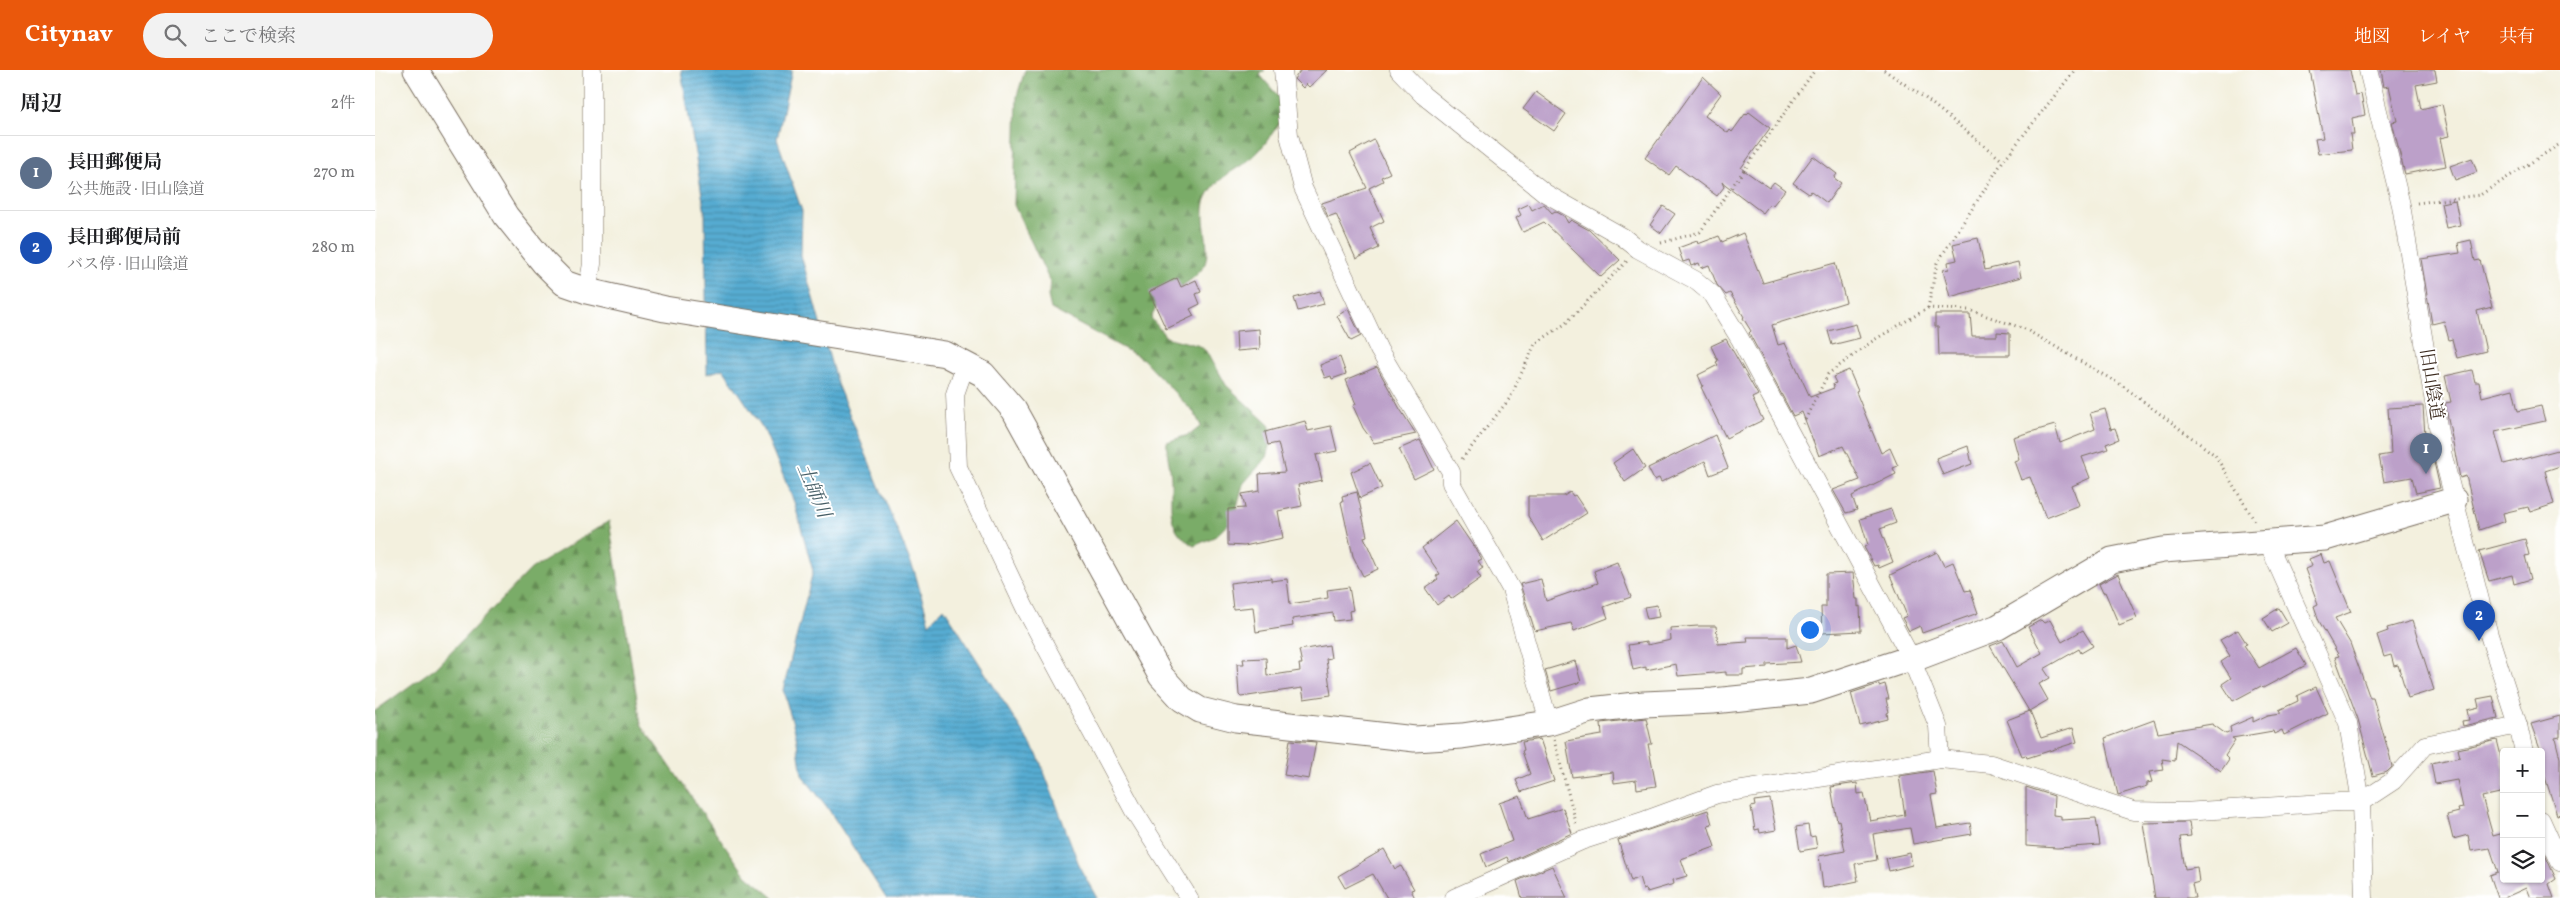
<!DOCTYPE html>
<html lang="ja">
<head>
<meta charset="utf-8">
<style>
  :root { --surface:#fff; --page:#f2f2f2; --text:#202124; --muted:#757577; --line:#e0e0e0; --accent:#ea580c }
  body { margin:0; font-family:Vollkorn,"Noto Serif JP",serif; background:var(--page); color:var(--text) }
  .controls { position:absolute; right:15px; bottom:15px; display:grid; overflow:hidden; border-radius:5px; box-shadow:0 1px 4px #0004 }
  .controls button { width:45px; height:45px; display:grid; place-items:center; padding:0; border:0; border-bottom:1px solid var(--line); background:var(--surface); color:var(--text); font:25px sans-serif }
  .you { position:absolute; left:1434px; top:559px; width:18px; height:18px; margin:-12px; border:4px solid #fff; border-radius:50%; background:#1a73e8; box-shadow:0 0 0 8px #1a73e833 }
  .badge { display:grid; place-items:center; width:32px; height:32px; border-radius:50%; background:var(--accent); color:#fff; font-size:16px; font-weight:700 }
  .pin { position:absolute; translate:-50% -41px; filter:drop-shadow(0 1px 2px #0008) }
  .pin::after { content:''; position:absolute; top:26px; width:18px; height:15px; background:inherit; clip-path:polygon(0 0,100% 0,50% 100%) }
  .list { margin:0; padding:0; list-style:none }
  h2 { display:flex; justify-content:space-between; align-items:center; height:65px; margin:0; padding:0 20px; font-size:21px }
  h2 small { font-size:16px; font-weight:400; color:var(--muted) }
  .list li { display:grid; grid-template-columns:32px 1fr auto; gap:15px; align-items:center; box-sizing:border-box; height:75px; padding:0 20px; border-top:1px solid var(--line) }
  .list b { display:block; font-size:19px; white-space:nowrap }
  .list p { margin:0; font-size:16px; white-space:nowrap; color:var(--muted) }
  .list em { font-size:16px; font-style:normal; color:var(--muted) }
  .icon { flex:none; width:28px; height:28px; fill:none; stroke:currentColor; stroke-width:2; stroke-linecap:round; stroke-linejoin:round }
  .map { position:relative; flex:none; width:2185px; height:828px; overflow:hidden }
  header { display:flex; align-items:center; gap:30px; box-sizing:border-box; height:70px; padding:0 25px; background:var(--accent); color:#fff }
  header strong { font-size:24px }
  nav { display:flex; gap:28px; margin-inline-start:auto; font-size:18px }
  .search { width:350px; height:45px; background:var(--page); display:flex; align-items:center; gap:12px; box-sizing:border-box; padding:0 18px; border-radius:28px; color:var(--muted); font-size:19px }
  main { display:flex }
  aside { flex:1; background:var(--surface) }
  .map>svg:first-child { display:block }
</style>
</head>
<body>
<header>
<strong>Citynav</strong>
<div class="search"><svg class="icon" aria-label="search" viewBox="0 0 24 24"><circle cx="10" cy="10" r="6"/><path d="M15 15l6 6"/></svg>ここで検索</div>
<nav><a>地図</a><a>レイヤ</a><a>共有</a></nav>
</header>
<main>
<aside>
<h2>周辺<small>2件</small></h2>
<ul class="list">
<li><span class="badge" style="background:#5c6f8a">1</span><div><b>長田郵便局</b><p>公共施設 · 旧山陰道</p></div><em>270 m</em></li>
<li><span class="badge" style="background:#1a4fb4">2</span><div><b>長田郵便局前</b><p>バス停 · 旧山陰道</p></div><em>280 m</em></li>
</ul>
</aside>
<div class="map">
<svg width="2185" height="828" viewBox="0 0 2185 828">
  <defs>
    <pattern id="forest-firs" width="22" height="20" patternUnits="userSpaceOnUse" patternTransform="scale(1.25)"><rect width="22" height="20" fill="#7aac67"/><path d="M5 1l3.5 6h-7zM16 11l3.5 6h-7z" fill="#658c54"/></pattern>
    <pattern id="water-rules" width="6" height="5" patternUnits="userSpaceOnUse" patternTransform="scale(1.25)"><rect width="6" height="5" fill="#56acd2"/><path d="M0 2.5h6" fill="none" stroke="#488caa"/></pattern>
  </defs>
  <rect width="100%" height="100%" fill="#fff"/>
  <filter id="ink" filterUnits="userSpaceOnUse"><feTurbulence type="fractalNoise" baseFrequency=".02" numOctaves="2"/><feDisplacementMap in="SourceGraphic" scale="10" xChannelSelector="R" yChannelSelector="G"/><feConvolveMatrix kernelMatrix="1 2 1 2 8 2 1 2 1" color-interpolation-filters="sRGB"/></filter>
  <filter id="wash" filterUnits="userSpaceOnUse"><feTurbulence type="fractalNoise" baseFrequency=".0096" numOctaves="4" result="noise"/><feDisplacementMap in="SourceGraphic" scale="20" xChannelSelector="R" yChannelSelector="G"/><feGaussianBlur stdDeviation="1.12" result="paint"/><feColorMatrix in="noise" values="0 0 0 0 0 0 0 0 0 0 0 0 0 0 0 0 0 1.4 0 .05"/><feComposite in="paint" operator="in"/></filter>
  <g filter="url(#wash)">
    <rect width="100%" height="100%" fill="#f3f0de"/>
    <g fill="url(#forest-firs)" stroke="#5a6b42">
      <path d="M650 0H890L885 5 909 33 910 45C901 57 893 71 883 82 867 99 843 104 832 127 822 147 840 182 827 199 812 219 785 220 776 248L791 267 825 276 834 284 851 315 894 355 898 366 892 387 868 414 859 448 841 466 819 476C790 458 797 439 796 410 796 397 791 385 792 372L816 364 826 356 820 344 768 289 676 239 673 226 676 214 639 135 642 26Z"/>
      <polygon points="234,451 266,654 369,803 399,828 0,828 0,641 61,597 156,499"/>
    </g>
    <polygon fill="url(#water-rules)" stroke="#486b78" points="306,0 417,0 402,69 427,141 426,185 462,314 540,503 554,553 569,538 663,686 706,800 722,828 511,828 452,737 427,705 421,665 408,620 438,501 419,432 389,360 348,299 332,304 330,143"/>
    <g id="blocks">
      <g fill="#bca0c9">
        <polygon points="926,0 952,0 934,17 931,14 928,18 919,9"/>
        <polygon points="1935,0 1975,0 1980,25 1986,24 1990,45 1977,48 1979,64 1975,64 1977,80 1943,84 1940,69 1948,68"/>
        <polygon points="2006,0 2060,0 2062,11 2041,15 2046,39 2067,34 2074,66 2065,68 2071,96 2030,104 2017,52 2022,51 2014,16 2009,17"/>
        <polygon points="1328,7 1346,24 1330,46 1353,63 1355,60 1357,62 1370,44 1371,45 1374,42 1395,58 1366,98 1394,118 1399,112 1410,120 1398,135 1395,134 1388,143 1347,112 1349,117 1342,126 1301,96 1294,105 1270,88"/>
        <polygon points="1161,22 1191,44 1179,61 1148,39"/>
        <polygon points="999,70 1015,103 1006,107 1008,111 994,118 1009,151 995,158 1004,178 981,189 961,144 953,147 947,133 992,118 975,83"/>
        <polygon points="1438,86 1462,104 1459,108 1466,113 1452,133 1436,121 1434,124 1418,113"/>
        <polygon points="2097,88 2102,102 2080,110 2075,96"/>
        <polygon points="2080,130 2085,155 2071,158 2066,133"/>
        <polygon points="1154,134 1157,140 1169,134 1177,143 1180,141 1189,146 1193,153 1196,150 1214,160 1245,190 1226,207 1169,152 1148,162 1141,148 1146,145 1143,139"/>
        <polygon points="1288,136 1300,144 1286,163 1275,155"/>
        <polygon points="1368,163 1388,213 1460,193 1471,232 1397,255 1403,275 1410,273 1435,327 1459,318 1458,314 1461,313 1458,307 1474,300 1483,321 1481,322 1506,383 1515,378 1523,396 1518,398 1521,404 1477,426 1482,440 1471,443 1458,420 1485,410 1468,376 1444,386 1427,342 1418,346 1374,263 1376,261 1368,248 1369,247 1355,223 1351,225 1342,215 1334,195 1326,198 1324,193 1316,196 1314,190 1308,192 1303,178 1322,171 1323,174 1344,166 1347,172"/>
        <polygon points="1603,168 1610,200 1643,192 1646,207 1575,227 1568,200 1574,199 1573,192 1582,190 1578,174"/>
        <polygon points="2096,170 2100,191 2105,190 2117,237 2102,241 2111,281 2082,288 2077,269 2074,270 2069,251 2057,254 2046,189 2085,183 2083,173"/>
        <polygon points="802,208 806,217 821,210 826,222 821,224 825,234 815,239 819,246 791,259 774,222"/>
        <polygon points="945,221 949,234 923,241 919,228"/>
        <polygon points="973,239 986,266 976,271 962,246"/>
        <polygon points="1560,244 1595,244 1597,266 1622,266 1622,262 1635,263 1635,285 1564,285 1563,257 1560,257"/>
        <polygon points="1481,254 1485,268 1457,275 1453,261"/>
        <polygon points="884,259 885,279 862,281 861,261"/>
        <polygon points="1351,269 1383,325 1377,328 1388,350 1351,368 1326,317 1328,316 1323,305 1343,295 1341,292 1343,291 1336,276"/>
        <polygon points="965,287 971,304 957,309 956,306 950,308 945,295"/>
        <polygon points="1002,297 1025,339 1041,364 999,373 988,358 978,336 981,334 971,310"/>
        <polygon points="2097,300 2100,312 2104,312 2107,327 2138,319 2143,341 2166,336 2170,351 2120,362 2129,394 2183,380 2185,388 2185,396 2170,401 2179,434 2155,442 2153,437 2128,443 2130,451 2104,460 2091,406 2085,408 2070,333 2076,332 2070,306"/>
        <polygon points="2048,336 2051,380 2056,379 2065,418 2041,423 2037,407 2009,412 2004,386 2016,384 2013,338"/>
        <polygon points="1730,339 1736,359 1740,358 1744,369 1731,374 1733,379 1707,387 1715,408 1697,416 1704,435 1671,448 1655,407 1646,410 1639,391 1644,389 1638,367 1680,355 1685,373 1720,359 1715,343"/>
        <polygon points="930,351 933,361 956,356 962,381 941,385 947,410 923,415 927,436 903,441 908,468 869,476 853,475 853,439 870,438 867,424 885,421 884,404 910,402 903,373 893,375 890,362"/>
        <polygon points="1340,365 1353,398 1335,405 1330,391 1286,412 1284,408 1279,410 1273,398"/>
        <polygon points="1045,370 1059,399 1039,409 1024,379"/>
        <polygon points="1593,376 1597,394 1568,405 1561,388"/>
        <polygon points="1258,379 1270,398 1250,412 1238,393"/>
        <polygon points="995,393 1007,418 985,428 976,402"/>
        <polygon points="982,422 992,466 989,467 1003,499 988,506 978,486 966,432 968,431 967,426"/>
        <polygon points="1195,422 1198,426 1200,425 1212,443 1168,471 1153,446 1153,426 1189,426"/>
        <polygon points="1516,439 1521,453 1505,459 1518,492 1504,498 1503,495 1499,496 1489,477 1493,475 1485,449"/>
        <polygon points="1081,451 1107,489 1103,491 1108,498 1102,502 1106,508 1076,529 1074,526 1062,535 1050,518 1063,509 1061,506 1065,504 1047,478"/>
        <polygon points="2150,469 2154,485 2150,486 2156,509 2139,514 2137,505 2114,511 2104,481"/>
        <polygon points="1562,482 1569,496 1578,492 1590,521 1595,520 1603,543 1547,563 1545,556 1534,561 1527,548 1532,546 1515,505"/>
        <polygon points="1946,484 1949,493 1955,491 1976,542 1960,548 1975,573 1995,628 1998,628 2015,687 2017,697 2012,702 1998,706 1983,649 1960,587 1964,586 1944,551 1939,536 1943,534 1930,499 1937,496 1934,489"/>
        <polygon points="1242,492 1256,527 1229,537 1233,548 1199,561 1196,553 1160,561 1145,514 1166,509 1171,531 1223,513 1219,501"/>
        <polygon points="1478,503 1481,529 1483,529 1483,537 1485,536 1486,561 1447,563 1446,537 1451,537 1451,504"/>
        <polygon points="1743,504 1762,548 1744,555 1730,522 1728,523 1724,514"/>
        <polygon points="896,508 896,511 912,509 915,534 953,528 952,520 974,517 978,540 974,541 975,549 959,551 958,543 917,549 918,556 881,562 878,537 858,539 855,513"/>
        <polygon points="1282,535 1284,547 1272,549 1269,537"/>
        <polygon points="1904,538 1913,553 1897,562 1888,548"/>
        <polygon points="1666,550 1669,553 1675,550 1687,572 1708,560 1718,576 1706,583 1704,579 1669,599 1675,608 1664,614 1673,630 1654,641 1615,576 1628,571 1642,597 1667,583 1653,557"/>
        <polygon points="2037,551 2059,620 2033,628 2023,595 2019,596 2016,585 2009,587 2002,565 2013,561 2012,558"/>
        <polygon points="1323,556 1341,556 1343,574 1373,572 1372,567 1412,567 1412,578 1421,575 1426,592 1392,594 1392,597 1368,599 1368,605 1351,605 1351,602 1303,606 1301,594 1271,600 1271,597 1258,600 1253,575 1272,572 1272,575 1296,570 1295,558"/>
        <polygon points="1863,560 1872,574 1869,575 1884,598 1921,578 1931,595 1888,618 1886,616 1858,631 1847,614 1856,608 1846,592 1855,586 1845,570"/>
        <polygon points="954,575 956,588 951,589 956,625 929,629 927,618 866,627 864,625 862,594 869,594 868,589 891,588 892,606 925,601 924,594 927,594 924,580"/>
        <polygon points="1200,591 1206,612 1176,621 1170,600"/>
        <polygon points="1504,614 1504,616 1510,614 1514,629 1511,629 1514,642 1512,643 1513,649 1485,656 1476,623"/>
        <polygon points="1941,617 1953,643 1909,665 1907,660 1899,664 1898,661 1857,668 1860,670 1850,685 1854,689 1846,701 1802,671 1800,691 1787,689 1789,700 1774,702 1777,712 1772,713 1772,716 1743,725 1730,668 1779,650 1783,663 1837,654 1851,664 1856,662 1855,657 1878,647 1878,652 1893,645 1906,643 1904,640 1923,631 1922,626"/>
        <polygon points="2118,626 2123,648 2088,656 2087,651 2094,650 2092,640 2104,637 2102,629"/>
        <polygon points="1655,641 1666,668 1698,658 1702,672 1652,688 1651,685 1647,686 1632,650"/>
        <polygon points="2185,646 2185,667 2180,668 2185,688 2185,744 2182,745 2168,701 2166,701 2166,682 2156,654"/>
        <polygon points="1271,648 1277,674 1273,674 1281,716 1262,719 1261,710 1239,713 1238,702 1197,707 1191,671 1227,665 1226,653"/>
        <polygon points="1165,669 1179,711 1146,722 1141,710 1155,704 1147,681 1149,680 1147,672"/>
        <polygon points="915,670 941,672 934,709 909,705"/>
        <polygon points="2122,670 2129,698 2129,722 2107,727 2118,766 2129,763 2129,809 2166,809 2166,776 2181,809 2174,814 2179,828 2155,828 2151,818 2129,828 2123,828 2115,805 2123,802 2115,778 2096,781 2093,765 2078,769 2072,745 2084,742 2083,739 2088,738 2082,710 2060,714 2056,693 2085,687 2083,679"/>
        <polygon points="1558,701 1562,724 1556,725 1562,758 1595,753 1597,764 1538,774 1535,758 1498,764 1502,790 1480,794 1483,811 1448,818 1444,786 1470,781 1464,750 1462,751 1456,717 1482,713 1483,724 1489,723 1495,751 1530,745 1524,706"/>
        <polygon points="1651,717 1679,726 1678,745 1686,746 1686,750 1721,748 1725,775 1682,778 1651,776"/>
        <polygon points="1145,726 1153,749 1188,738 1197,763 1134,792 1132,787 1111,797 1106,784 1137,771 1124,733"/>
        <polygon points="1395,729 1401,760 1385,763 1384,759 1380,760 1376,737 1380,736 1379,731"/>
        <polygon points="1333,740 1337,754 1333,755 1340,777 1306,789 1312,806 1298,810 1299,814 1272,822 1271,819 1268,820 1264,807 1256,811 1243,770"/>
        <polygon points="1814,752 1816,766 1805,767 1810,799 1822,797 1824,812 1817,814 1820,828 1780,828 1768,753"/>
        <polygon points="1433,755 1435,767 1440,766 1442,778 1425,781 1421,757"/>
        <polygon points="1009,779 1020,799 1026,796 1039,819 1036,820 1040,828 1012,828 998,804 970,818 963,806"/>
        <polygon points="1535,783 1537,795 1514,801 1511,788"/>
        <polygon points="1177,796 1192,828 1147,828 1142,811"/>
      </g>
    </g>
  </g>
  <g filter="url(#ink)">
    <use href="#blocks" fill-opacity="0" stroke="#7b6f61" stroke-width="1"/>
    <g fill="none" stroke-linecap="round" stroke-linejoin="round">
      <g stroke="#7b6f61" stroke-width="19">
        <g id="street">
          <polyline points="908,0 914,65 928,118 1004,280 1076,402 1076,413 1136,519 1174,653"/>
          <polyline points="1024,0 1048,25 1170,123 1248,167 1263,179 1320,210 1338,225 1365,269 1536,588 1563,656 1565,689"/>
          <polyline points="1993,0 2026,135 2068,386 2114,565 2143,655 2149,682"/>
          <polyline points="212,221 217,194 217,0"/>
          <polyline points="591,293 580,324 583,397 650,538 759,741 814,828"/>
          <polyline points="1892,471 1973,653 1986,732 1989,828"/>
          <polyline points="2166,750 2185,792"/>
          <polyline points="1079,828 1206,771 1271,750 1342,724 1565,689 1616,694 1758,741 1808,742 1965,732 1986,732 2018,711 2050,675 2143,655"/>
        </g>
      </g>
      <g stroke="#7b6f61" stroke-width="27">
        <polyline id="secondary" points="41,0 131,146 169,193 189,213 212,221 290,239 570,284 608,304 639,340 786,606 807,629 825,640 861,649 1040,669 1087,666 1174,653 1215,640 1269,634 1338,631 1436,621 1536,588 1544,587 1623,557 1737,490 1788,480 1950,468 2079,430"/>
      </g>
      <g stroke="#7b6f61" stroke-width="3" stroke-dasharray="1 4" stroke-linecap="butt">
        <polyline points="1509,0 1550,28 1628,91"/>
        <polyline points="2042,133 2105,125 2185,74"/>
        <polyline points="1286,173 1325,162 1440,0"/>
        <polyline points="1553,238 1562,193 1628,91 1700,0"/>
        <polyline points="1428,354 1453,304 1499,270 1553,238 1594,240 1650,259 1748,316 1840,385 1881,453"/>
        <polyline points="1087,389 1135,328 1160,274 1190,254 1253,190"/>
        <polyline points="1179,670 1202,756"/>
      </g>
      <use href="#street" stroke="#fff" stroke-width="18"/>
      <use href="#secondary" stroke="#fff" stroke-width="25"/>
    </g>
  </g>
  <g text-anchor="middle" stroke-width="4" stroke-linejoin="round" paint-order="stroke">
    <g font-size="18" fill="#3b2a1e" stroke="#fff">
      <text transform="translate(2057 314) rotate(81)" y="6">旧山陰道</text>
    </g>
    <g font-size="19" font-style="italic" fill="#465e66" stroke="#fff">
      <text transform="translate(440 420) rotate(67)" y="7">土師川</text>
    </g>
  </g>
</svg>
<div class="controls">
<button>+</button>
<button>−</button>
<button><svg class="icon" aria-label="layers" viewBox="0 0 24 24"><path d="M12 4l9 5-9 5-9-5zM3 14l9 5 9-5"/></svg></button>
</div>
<div class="you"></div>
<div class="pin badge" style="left:2051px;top:404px;background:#5c6f8a">1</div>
<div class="pin badge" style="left:2104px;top:571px;background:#1a4fb4">2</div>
</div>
</main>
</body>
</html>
